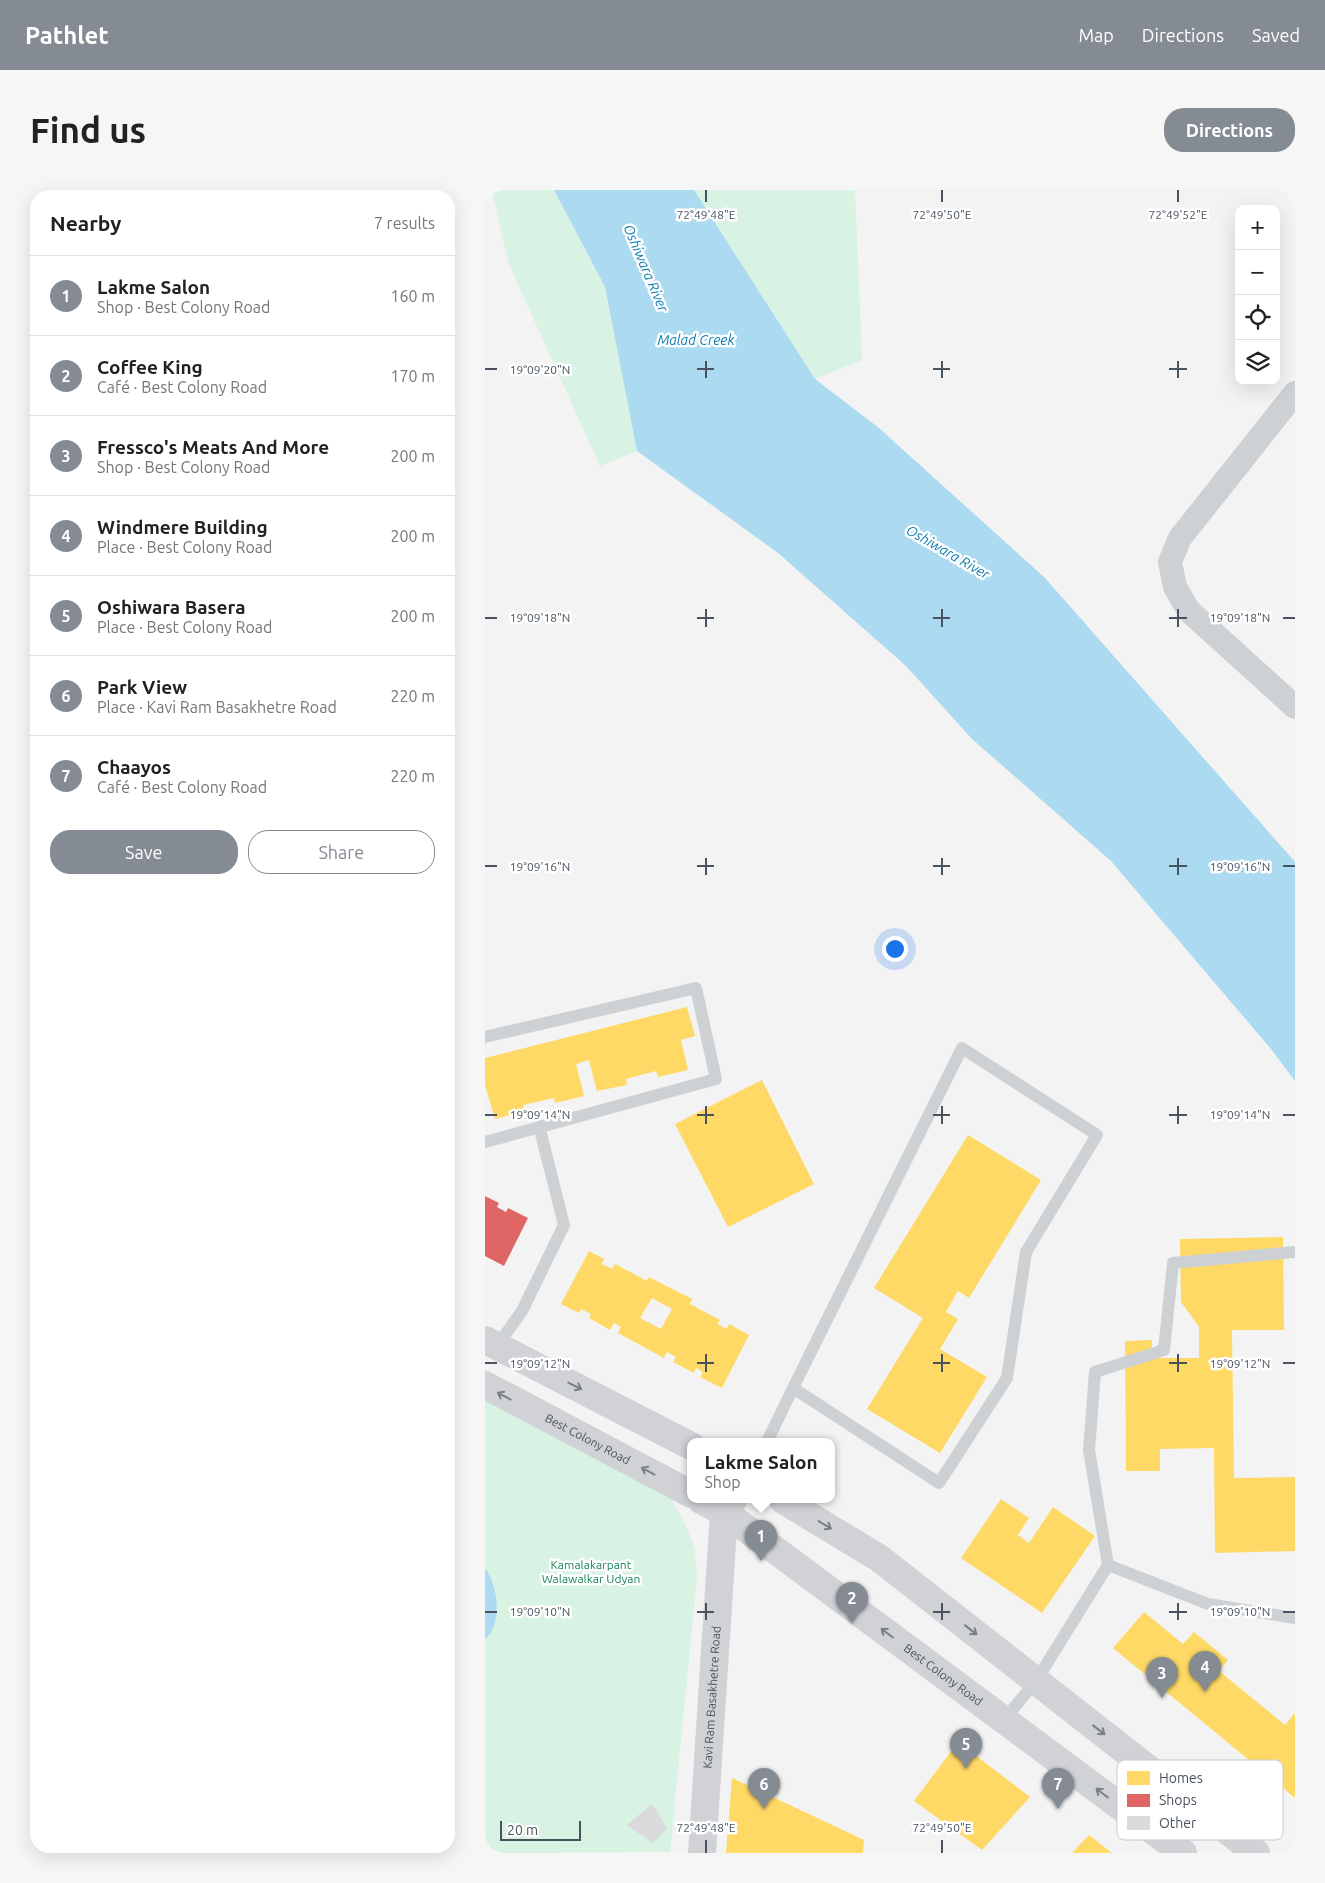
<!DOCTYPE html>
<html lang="en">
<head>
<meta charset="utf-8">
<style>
  :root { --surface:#fff; --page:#f6f6f6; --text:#222; --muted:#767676; --line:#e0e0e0; --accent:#848b93 }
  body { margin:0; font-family:Ubuntu,sans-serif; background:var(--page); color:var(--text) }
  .controls { position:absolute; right:15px; top:15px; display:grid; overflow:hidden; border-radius:10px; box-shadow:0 5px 20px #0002 }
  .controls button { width:45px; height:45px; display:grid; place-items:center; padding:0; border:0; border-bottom:1px solid var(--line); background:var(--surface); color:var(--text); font:25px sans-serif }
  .scale { position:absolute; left:15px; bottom:12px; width:81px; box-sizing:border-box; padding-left:5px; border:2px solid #495360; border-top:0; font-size:14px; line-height:18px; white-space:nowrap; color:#495360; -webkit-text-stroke:4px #fff; paint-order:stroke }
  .you { position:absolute; left:409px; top:758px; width:18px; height:18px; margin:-12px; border:4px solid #fff; border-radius:50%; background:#1a73e8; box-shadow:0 0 0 8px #1a73e833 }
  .badge { display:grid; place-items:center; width:32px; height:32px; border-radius:50%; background:var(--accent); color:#fff; font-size:16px; font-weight:700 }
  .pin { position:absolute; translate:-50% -41px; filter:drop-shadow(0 1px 2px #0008) }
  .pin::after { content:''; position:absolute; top:26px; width:18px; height:15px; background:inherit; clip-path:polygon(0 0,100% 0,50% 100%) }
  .popup { position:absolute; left:202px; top:1248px; width:148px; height:65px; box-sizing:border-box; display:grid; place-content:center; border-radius:10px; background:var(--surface); filter:drop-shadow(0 1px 4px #0005); font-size:16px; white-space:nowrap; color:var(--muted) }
  .popup b { font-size:19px; color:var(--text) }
  .popup::after { content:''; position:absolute; left:50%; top:100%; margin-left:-10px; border:10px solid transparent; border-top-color:var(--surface) }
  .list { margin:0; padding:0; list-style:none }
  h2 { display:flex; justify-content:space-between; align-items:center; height:65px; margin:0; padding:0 20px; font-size:21px }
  h2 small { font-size:16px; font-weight:400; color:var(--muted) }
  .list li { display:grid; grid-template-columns:32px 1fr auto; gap:15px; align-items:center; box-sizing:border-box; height:80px; padding:0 20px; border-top:1px solid var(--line) }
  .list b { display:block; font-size:19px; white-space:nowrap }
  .list p { margin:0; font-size:16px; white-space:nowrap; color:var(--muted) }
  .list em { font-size:16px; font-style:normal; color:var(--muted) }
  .actions { display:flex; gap:10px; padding:15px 20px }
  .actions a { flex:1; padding:11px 0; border:1px solid var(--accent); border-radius:20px; text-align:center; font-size:18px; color:var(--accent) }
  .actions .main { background:var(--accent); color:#fff }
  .icon { flex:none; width:28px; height:28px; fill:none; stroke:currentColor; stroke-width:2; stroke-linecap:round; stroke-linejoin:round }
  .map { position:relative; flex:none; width:810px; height:1663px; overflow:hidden; border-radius:20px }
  header { display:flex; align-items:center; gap:30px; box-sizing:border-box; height:70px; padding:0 25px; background:var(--accent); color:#fff }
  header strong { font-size:24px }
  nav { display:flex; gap:28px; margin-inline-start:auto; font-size:18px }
  .intro { display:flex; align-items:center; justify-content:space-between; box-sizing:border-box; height:120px; padding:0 30px }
  h1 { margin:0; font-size:35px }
  .button { padding:12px 22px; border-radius:20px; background:var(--accent); color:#fff; font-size:18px; font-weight:700 }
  main { display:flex; gap:30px; padding:0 30px }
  aside { flex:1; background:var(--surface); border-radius:20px; box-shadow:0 5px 20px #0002 }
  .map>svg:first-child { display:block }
</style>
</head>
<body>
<header>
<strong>Pathlet</strong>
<nav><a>Map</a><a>Directions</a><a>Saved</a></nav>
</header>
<div class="intro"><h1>Find us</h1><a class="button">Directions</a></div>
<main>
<aside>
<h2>Nearby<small>7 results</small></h2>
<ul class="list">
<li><span class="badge">1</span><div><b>Lakme Salon</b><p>Shop · Best Colony Road</p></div><em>160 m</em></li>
<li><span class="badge">2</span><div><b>Coffee King</b><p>Café · Best Colony Road</p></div><em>170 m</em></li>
<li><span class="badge">3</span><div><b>Fressco's Meats And More</b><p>Shop · Best Colony Road</p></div><em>200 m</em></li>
<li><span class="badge">4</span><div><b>Windmere Building</b><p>Place · Best Colony Road</p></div><em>200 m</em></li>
<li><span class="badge">5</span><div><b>Oshiwara Basera</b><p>Place · Best Colony Road</p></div><em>200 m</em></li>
<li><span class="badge">6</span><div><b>Park View</b><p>Place · Kavi Ram Basakhetre Road</p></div><em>220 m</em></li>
<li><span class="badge">7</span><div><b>Chaayos</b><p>Café · Best Colony Road</p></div><em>220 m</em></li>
</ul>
<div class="actions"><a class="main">Save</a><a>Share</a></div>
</aside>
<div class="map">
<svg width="810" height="1663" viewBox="0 0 810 1663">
  <rect width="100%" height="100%" fill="#f3f3f3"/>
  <g fill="#d8f2e4">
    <polygon points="7,0 69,0 120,97 152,261 115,276 23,72"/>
    <polygon points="209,0 370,0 377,170 330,189"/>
    <polygon points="0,1203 162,1291 186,1309 201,1336 210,1359 212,1388 185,1662 0,1663"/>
  </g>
  <g fill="#acdaf0">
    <polygon points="69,0 209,0 330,189 394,238 560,388 810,672 810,891 786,859 626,671 487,549 421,476 293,363 152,261 120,97"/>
    <path d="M0 1378C13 1395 18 1434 0 1449Z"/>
  </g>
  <g fill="#ffd966" fill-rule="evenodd">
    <polygon points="202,817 210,846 196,850 203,880 173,887 171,881 141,889 142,895 112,901 104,870 91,874 99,906 70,913 69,908 38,915 40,921 10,929 0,895 0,868"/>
    <polygon points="277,890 329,994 243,1037 190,934"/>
    <polygon points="483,945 556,990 484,1108 473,1101 461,1122 473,1129 455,1159 502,1187 455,1263 382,1219 438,1128 389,1098"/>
    <polygon points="798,1047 799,1140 747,1140 749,1288 810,1287 810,1361 730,1363 729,1258 675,1259 675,1281 641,1281 640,1151 667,1150 667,1168 714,1168 714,1137 696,1112 695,1049"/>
    <path d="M104 1061 119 1069 117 1074 127 1079 130 1074 162 1091 164 1087 207 1109 205 1114 235 1130 232 1134 242 1139 244 1134 264 1145 237 1198 215 1187 218 1182 211 1178 209 1183 188 1172 191 1167 182 1162 179 1168 133 1143 136 1137 129 1133 125 1140 104 1128 106 1124 96 1119 94 1123 76 1114ZM167 1108 187 1119 176 1139 155 1128Z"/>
    <polygon points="516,1309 544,1328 533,1345 544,1353 568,1317 610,1346 557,1423 476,1368"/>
    <polygon points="659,1422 698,1454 709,1442 743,1470 734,1481 800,1535 810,1523 810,1608 628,1458"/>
    <polygon points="473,1552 545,1607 497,1660 429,1611"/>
    <polygon points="247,1588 379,1650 378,1663 241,1663"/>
    <polygon points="604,1645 627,1663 587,1663"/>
  </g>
  <polygon fill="#e06666" points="0,1006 14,1013 12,1017 21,1022 23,1018 43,1028 19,1076 0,1066"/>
  <polygon fill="#dadadc" points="167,1614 182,1638 168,1653 142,1635"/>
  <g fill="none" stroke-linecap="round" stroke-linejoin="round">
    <g stroke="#ced1d4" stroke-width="12">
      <polyline points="0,847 211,798 231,889 0,952"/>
      <polyline points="12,1156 37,1121 79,1035 54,936"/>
      <polyline points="282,1252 308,1198 477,858 612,945 541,1062 522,1188 454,1293 308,1198"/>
      <polyline points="623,1375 723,1414 810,1428"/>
      <polyline points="519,1530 551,1491 623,1375 604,1260 610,1182 679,1160 688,1073 810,1062"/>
    </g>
    <polyline stroke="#ced1d4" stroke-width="24" points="810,203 695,348 685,372 690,397 704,421 810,517"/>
    <g stroke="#d0d2d5" stroke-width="28">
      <polyline points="0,1150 206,1256"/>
      <path id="s1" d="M0 1195 206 1304"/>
      <path id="s2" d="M216 1310 239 1322 698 1663"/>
      <polyline points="298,1310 394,1368 771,1663"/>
      <path id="s3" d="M217 1663 239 1322 248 1310"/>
    </g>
  </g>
  <defs><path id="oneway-shaft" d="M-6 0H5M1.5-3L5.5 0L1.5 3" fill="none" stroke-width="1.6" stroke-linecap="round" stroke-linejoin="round" transform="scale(1.25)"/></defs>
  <g stroke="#787f89">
    <use href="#oneway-shaft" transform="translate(90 1196) rotate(27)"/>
    <use href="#oneway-shaft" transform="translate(19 1206) rotate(-152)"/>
    <use href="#oneway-shaft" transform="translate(163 1281) rotate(-152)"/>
    <use href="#oneway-shaft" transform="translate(340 1335) rotate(31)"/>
    <use href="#oneway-shaft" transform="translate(486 1440) rotate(38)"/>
    <use href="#oneway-shaft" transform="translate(402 1443) rotate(-143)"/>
    <use href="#oneway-shaft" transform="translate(614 1540) rotate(38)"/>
    <use href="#oneway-shaft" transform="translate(617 1603) rotate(-143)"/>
  </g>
  <path fill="none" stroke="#495360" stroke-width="2" d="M221 0V12M457 0V12M693 0V12M221 171V188M457 171V188M693 171V188M0 179H12M212 179H229M448 179H465M684 179H702M221 419V437M457 419V437M693 419V437M0 428H12M212 428H229M448 428H465M684 428H702M798 428H810M221 668V685M457 668V685M693 668V685M0 676H12M212 676H229M448 676H465M684 676H702M798 676H810M221 916V934M457 916V934M693 916V934M0 925H12M212 925H229M448 925H465M684 925H702M798 925H810M221 1164V1182M457 1164V1182M693 1164V1182M0 1173H12M212 1173H229M448 1173H465M684 1173H702M798 1173H810M221 1413V1430M457 1413V1430M693 1413V1430M0 1422H12M212 1422H229M448 1422H465M684 1422H702M798 1422H810M221 1650V1663M457 1650V1663"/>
  <g text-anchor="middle" stroke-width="5" stroke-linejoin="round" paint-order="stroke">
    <g font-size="12" fill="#495360" stroke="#fff">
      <text dy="4" stroke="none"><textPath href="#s1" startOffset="116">Best Colony Road</textPath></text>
      <text dy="4" stroke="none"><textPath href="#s2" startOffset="299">Best Colony Road</textPath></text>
      <text dy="4" stroke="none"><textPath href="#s3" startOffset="156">Kavi Ram Basakhetre Road</textPath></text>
    </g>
    <g font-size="12" fill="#178458" stroke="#fff">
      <text x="106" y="1379">Kamalakarpant<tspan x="106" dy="14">Walawalkar Udyan</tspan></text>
    </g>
    <g font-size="14" font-style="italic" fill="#0b7db1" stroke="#fff">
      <text transform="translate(161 78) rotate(67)" y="5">Oshiwara River</text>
      <text x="211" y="155">Malad Creek</text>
      <text transform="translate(463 362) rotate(30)" y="5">Oshiwara River</text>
    </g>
  </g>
  <rect x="632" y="1570" width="166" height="80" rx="8" fill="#fff" stroke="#c8cbcf" stroke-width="1"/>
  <rect x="642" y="1581" width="23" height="14" fill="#ffd966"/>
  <rect x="642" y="1604" width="23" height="13" fill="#e06666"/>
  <rect x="642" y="1626" width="23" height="14" fill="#dadadc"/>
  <g font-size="14" fill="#495360">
    <text x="674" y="1593">Homes</text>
    <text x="674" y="1615">Shops</text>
    <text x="674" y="1638">Other</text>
  </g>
  <g font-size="12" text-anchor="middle" fill="#495360" stroke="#fff" stroke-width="5" stroke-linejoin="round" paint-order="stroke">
    <text x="221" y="29">72°49'48"E</text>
    <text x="457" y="29">72°49'50"E</text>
    <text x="693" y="29">72°49'52"E</text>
    <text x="55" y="184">19°09'20"N</text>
    <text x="55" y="432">19°09'18"N</text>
    <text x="755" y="432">19°09'18"N</text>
    <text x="55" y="681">19°09'16"N</text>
    <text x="755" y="681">19°09'16"N</text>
    <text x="55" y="929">19°09'14"N</text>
    <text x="755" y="929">19°09'14"N</text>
    <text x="55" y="1178">19°09'12"N</text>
    <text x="755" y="1178">19°09'12"N</text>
    <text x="55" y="1426">19°09'10"N</text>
    <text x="755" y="1426">19°09'10"N</text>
    <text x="221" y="1642">72°49'48"E</text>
    <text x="457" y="1642">72°49'50"E</text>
  </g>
</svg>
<div class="controls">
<button>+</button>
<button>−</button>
<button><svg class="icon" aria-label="locate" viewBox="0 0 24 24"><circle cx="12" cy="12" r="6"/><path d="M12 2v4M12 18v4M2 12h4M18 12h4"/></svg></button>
<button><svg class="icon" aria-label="layers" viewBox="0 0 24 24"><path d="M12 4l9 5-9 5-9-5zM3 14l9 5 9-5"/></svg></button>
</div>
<div class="scale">20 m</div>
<div class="you"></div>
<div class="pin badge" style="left:276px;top:1371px">1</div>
<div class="popup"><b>Lakme Salon</b>Shop</div>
<div class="pin badge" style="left:367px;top:1433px">2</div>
<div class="pin badge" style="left:677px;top:1508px">3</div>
<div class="pin badge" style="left:720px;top:1502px">4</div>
<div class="pin badge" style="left:481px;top:1579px">5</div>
<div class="pin badge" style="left:279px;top:1619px">6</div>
<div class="pin badge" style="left:573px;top:1619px">7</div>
</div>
</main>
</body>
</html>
